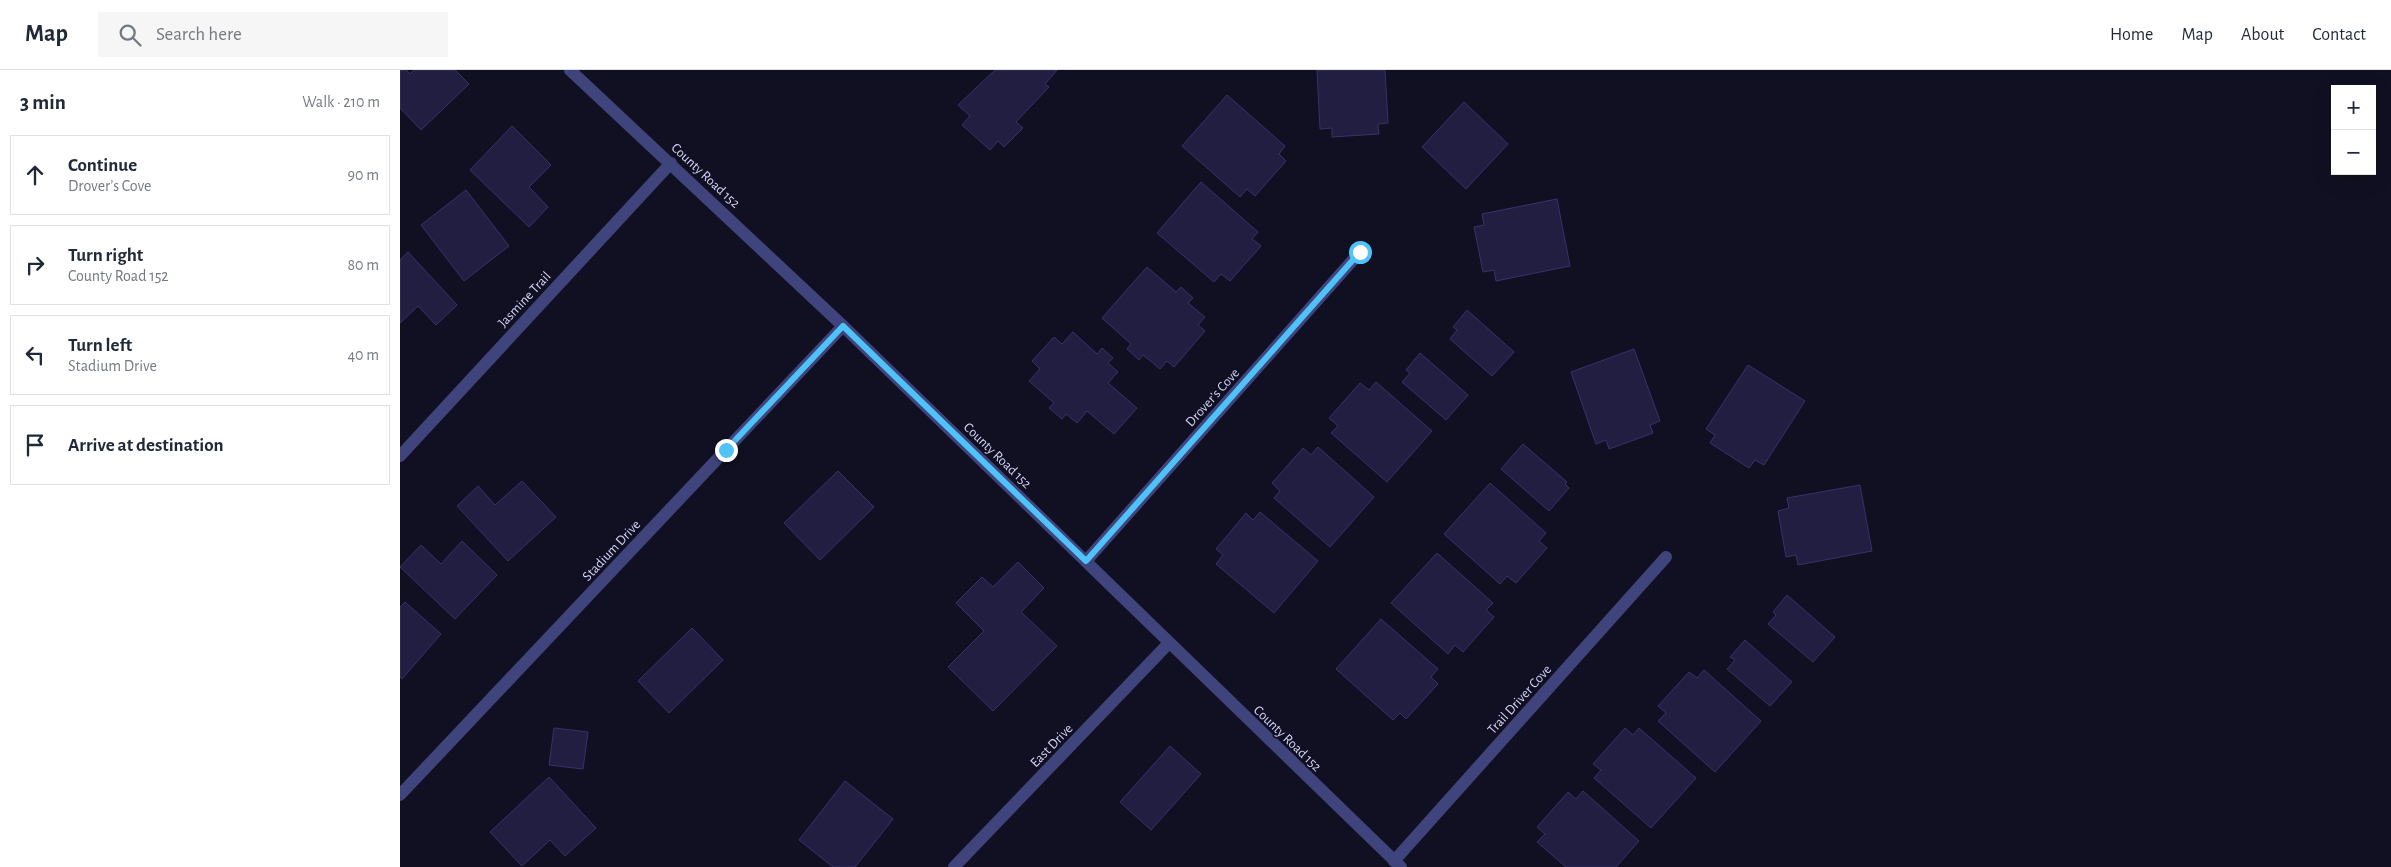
<!DOCTYPE html>
<html lang="en">
<head>
<meta charset="utf-8">
<style>
  :root { --surface:#fff; --page:#f6f6f7; --text:#1f2937; --muted:#747a83; --line:#e0e1e3 }
  body { margin:0; font-family:"Alegreya Sans",sans-serif; background:var(--page); color:var(--text) }
  .controls { position:absolute; right:15px; top:15px; display:grid; overflow:hidden; border-radius:0px; box-shadow:0 5px 20px #0002 }
  .controls button { width:45px; height:45px; display:grid; place-items:center; padding:0; border:0; border-bottom:1px solid var(--line); background:var(--surface); color:var(--text); font:25px sans-serif }
  .stop { position:absolute; width:15px; height:15px; margin:-11px; border:4px solid #4fc3f7; border-radius:50%; background:#fff }
  .stop.end { background:#4fc3f7; border-color:#fff; box-shadow:0 1px 5px #0008 }
  .list { margin:0; padding:0; list-style:none }
  h2 { display:flex; justify-content:space-between; align-items:center; height:65px; margin:0; padding:0 20px; font-size:21px }
  h2 small { font-size:16px; font-weight:400; color:var(--muted) }
  .list li { display:grid; grid-template-columns:32px 1fr auto; gap:15px; align-items:center; box-sizing:border-box; height:80px; margin:0 10px 10px; padding:0 10px; border:1px solid var(--line); border-radius:0px }
  .list b { display:block; font-size:19px; white-space:nowrap }
  .list p { margin:0; font-size:16px; white-space:nowrap; color:var(--muted) }
  .list em { font-size:16px; font-style:normal; color:var(--muted) }
  .icon { flex:none; width:28px; height:28px; fill:none; stroke:currentColor; stroke-width:2; stroke-linecap:round; stroke-linejoin:round }
  .map { position:relative; flex:none; width:1991px; height:797px; overflow:hidden }
  header { display:flex; align-items:center; gap:30px; box-sizing:border-box; height:70px; padding:0 25px; background:var(--surface); border-bottom:1px solid var(--line) }
  header strong { font-size:24px }
  nav { display:flex; gap:28px; margin-inline-start:auto; font-size:18px }
  .search { width:350px; height:45px; background:var(--page); display:flex; align-items:center; gap:12px; box-sizing:border-box; padding:0 18px; border-radius:0px; color:var(--muted); font-size:19px }
  main { display:flex }
  aside { flex:1; background:var(--surface) }
  .map>svg:first-child { display:block }
</style>
</head>
<body>
<header>
<strong>Map</strong>
<div class="search"><svg class="icon" aria-label="search" viewBox="0 0 24 24"><circle cx="10" cy="10" r="6"/><path d="M15 15l6 6"/></svg>Search here</div>
<nav><a>Home</a><a>Map</a><a>About</a><a>Contact</a></nav>
</header>
<main>
<aside>
<h2>3 min<small>Walk · 210 m</small></h2>
<ul class="list">
<li><svg class="icon" aria-label="ahead" viewBox="0 0 24 24"><path d="M12 20V5M6 11l6-6 6 6"/></svg><div><b>Continue</b><p>Drover’s Cove</p></div><em>90 m</em></li>
<li><svg class="icon" aria-label="right" viewBox="0 0 24 24"><path d="M7 20v-9h11M14 6l5 5-5 5"/></svg><div><b>Turn right</b><p>County Road 152</p></div><em>80 m</em></li>
<li><svg class="icon" aria-label="left" viewBox="0 0 24 24"><path d="M17 20v-9H6M10 6l-5 5 5 5"/></svg><div><b>Turn left</b><p>Stadium Drive</p></div><em>40 m</em></li>
<li><svg class="icon" aria-label="arrive" viewBox="0 0 24 24"><path d="M6 21V4h12l-3 4 3 4H6"/></svg><div><b>Arrive at destination</b></div></li>
</ul>
</aside>
<div class="map">
<svg width="1991" height="797" viewBox="0 0 1991 797">
  <rect width="100%" height="100%" fill="#111022"/>
  <g fill="#211e41" stroke="#37326b">
    <polygon points="0,0 6,0 10,4 14,0 55,0 69,14 21,60 0,38"/>
    <polygon points="595,0 657,0 645,14 649,17 616,52 623,58 604,77 598,71 590,80 562,55 570,46 558,35"/>
    <polygon points="917,0 985,0 988,53 978,54 979,64 932,67 932,58 920,59"/>
    <polygon points="827,25 885,76 879,84 886,91 855,126 847,119 840,127 782,76"/>
    <polygon points="1064,32 1108,74 1066,119 1022,77"/>
    <polygon points="112,56 151,95 129,117 148,137 129,157 70,100"/>
    <polygon points="801,112 858,162 852,169 861,176 830,211 821,204 814,212 757,163"/>
    <polygon points="66,120 109,176 64,211 21,155"/>
    <polygon points="1157,129 1170,196 1096,211 1094,200 1083,202 1074,157 1084,155 1082,144"/>
    <polygon points="8,182 57,235 36,255 18,236 0,253 0,190"/>
    <polygon points="747,197 776,222 781,217 793,228 788,233 805,247 798,255 805,261 774,297 767,291 760,299 743,285 739,290 727,279 731,274 702,248"/>
    <polygon points="1067,240 1114,282 1092,306 1050,269 1057,260 1053,257"/>
    <polygon points="673,262 697,284 702,278 713,288 708,293 718,302 708,313 737,338 714,364 687,341 677,353 666,344 662,349 649,338 654,333 629,311 640,299 632,291 654,267 662,274"/>
    <polygon points="1234,279 1260,351 1250,355 1253,363 1209,379 1206,370 1196,374 1171,302"/>
    <polygon points="1020,283 1068,325 1046,350 1002,312 1010,303 1006,300"/>
    <polygon points="1348,295 1405,331 1364,395 1355,390 1349,398 1310,373 1315,365 1306,359"/>
    <polygon points="976,312 1032,361 987,412 931,363 938,356 929,348 960,313 969,320"/>
    <polygon points="1123,374 1167,412 1165,414 1169,418 1149,441 1101,399"/>
    <polygon points="918,377 974,427 930,477 874,428 880,421 872,413 903,378 911,385"/>
    <polygon points="438,401 474,437 420,490 384,453"/>
    <polygon points="122,411 156,447 108,491 57,436 78,416 95,435"/>
    <polygon points="1090,413 1146,463 1139,471 1147,478 1116,513 1107,506 1100,514 1044,464"/>
    <polygon points="1460,415 1472,481 1398,495 1396,485 1386,487 1378,441 1389,438 1387,428"/>
    <polygon points="860,442 918,491 874,543 816,494 823,485 816,479 846,443 853,450"/>
    <polygon points="62,471 97,505 55,549 0,497 21,475 41,494"/>
    <polygon points="1037,483 1093,533 1086,540 1094,547 1063,582 1055,575 1048,584 991,533"/>
    <polygon points="618,492 644,518 621,542 657,576 593,641 548,597 584,561 556,533 582,507 593,517"/>
    <polygon points="1387,525 1435,567 1413,592 1368,554 1376,545 1373,542"/>
    <polygon points="5,532 41,564 2,609 0,607 0,537"/>
    <polygon points="981,549 1038,599 1031,607 1038,614 1006,649 1000,643 993,650 936,599"/>
    <polygon points="292,558 323,590 269,643 238,611"/>
    <polygon points="1345,570 1392,612 1370,636 1327,599 1335,590 1330,587"/>
    <polygon points="1304,600 1361,651 1315,702 1258,651 1266,643 1258,636 1289,602 1297,608"/>
    <polygon points="154,658 188,662 183,699 149,695"/>
    <polygon points="1225,658 1233,665 1239,658 1296,708 1251,758 1194,708 1201,700 1193,694"/>
    <polygon points="770,676 801,704 751,760 720,732"/>
    <polygon points="149,707 196,758 165,786 150,770 122,796 90,762"/>
    <polygon points="445,711 493,749 455,797 433,797 399,770"/>
    <polygon points="1183,721 1239,771 1216,797 1166,797 1137,772 1145,764 1137,757 1168,722 1176,729"/>
  </g>
  <g fill="none" stroke-linecap="round" stroke-linejoin="round">
    <g stroke="#3f447c" stroke-width="12">
      <polyline points="170,0 443,256 1001,797"/>
      <polyline points="0,386 271,93"/>
      <polyline points="686,491 960,182"/>
      <polyline points="0,725 443,256"/>
      <polyline points="994,791 1266,487"/>
      <polyline points="554,797 769,573"/>
    </g>
  </g>
  <g fill="none" stroke-linecap="round" stroke-linejoin="round">
    <polyline stroke="#4fc3f7" stroke-width="6" points="326,380 443,256 686,491 960,182"/>
  </g>
  <g text-anchor="middle" stroke-width="4" stroke-linejoin="round" paint-order="stroke">
    <g font-size="14" fill="#d5d5fb" stroke="#111022">
      <text transform="translate(306 105) rotate(43)" y="5">County Road 152</text>
      <text transform="translate(124 229) rotate(-47)" y="5">Jasmine Trail</text>
      <text transform="translate(812 327) rotate(-48)" y="5">Drover’s Cove</text>
      <text transform="translate(598 385) rotate(44)" y="5">County Road 152</text>
      <text transform="translate(211 480) rotate(-47)" y="5">Stadium Drive</text>
      <text transform="translate(1119 629) rotate(-48)" y="5">Trail Driver Cove</text>
      <text transform="translate(888 668) rotate(44)" y="5">County Road 152</text>
      <text transform="translate(651 675) rotate(-46)" y="5">East Drive</text>
    </g>
  </g>
</svg>
<div class="controls">
<button>+</button>
<button>−</button>
</div>
<div class="stop" style="left:960px;top:182px"></div>
<div class="stop end" style="left:326px;top:380px"></div>
</div>
</main>
</body>
</html>
